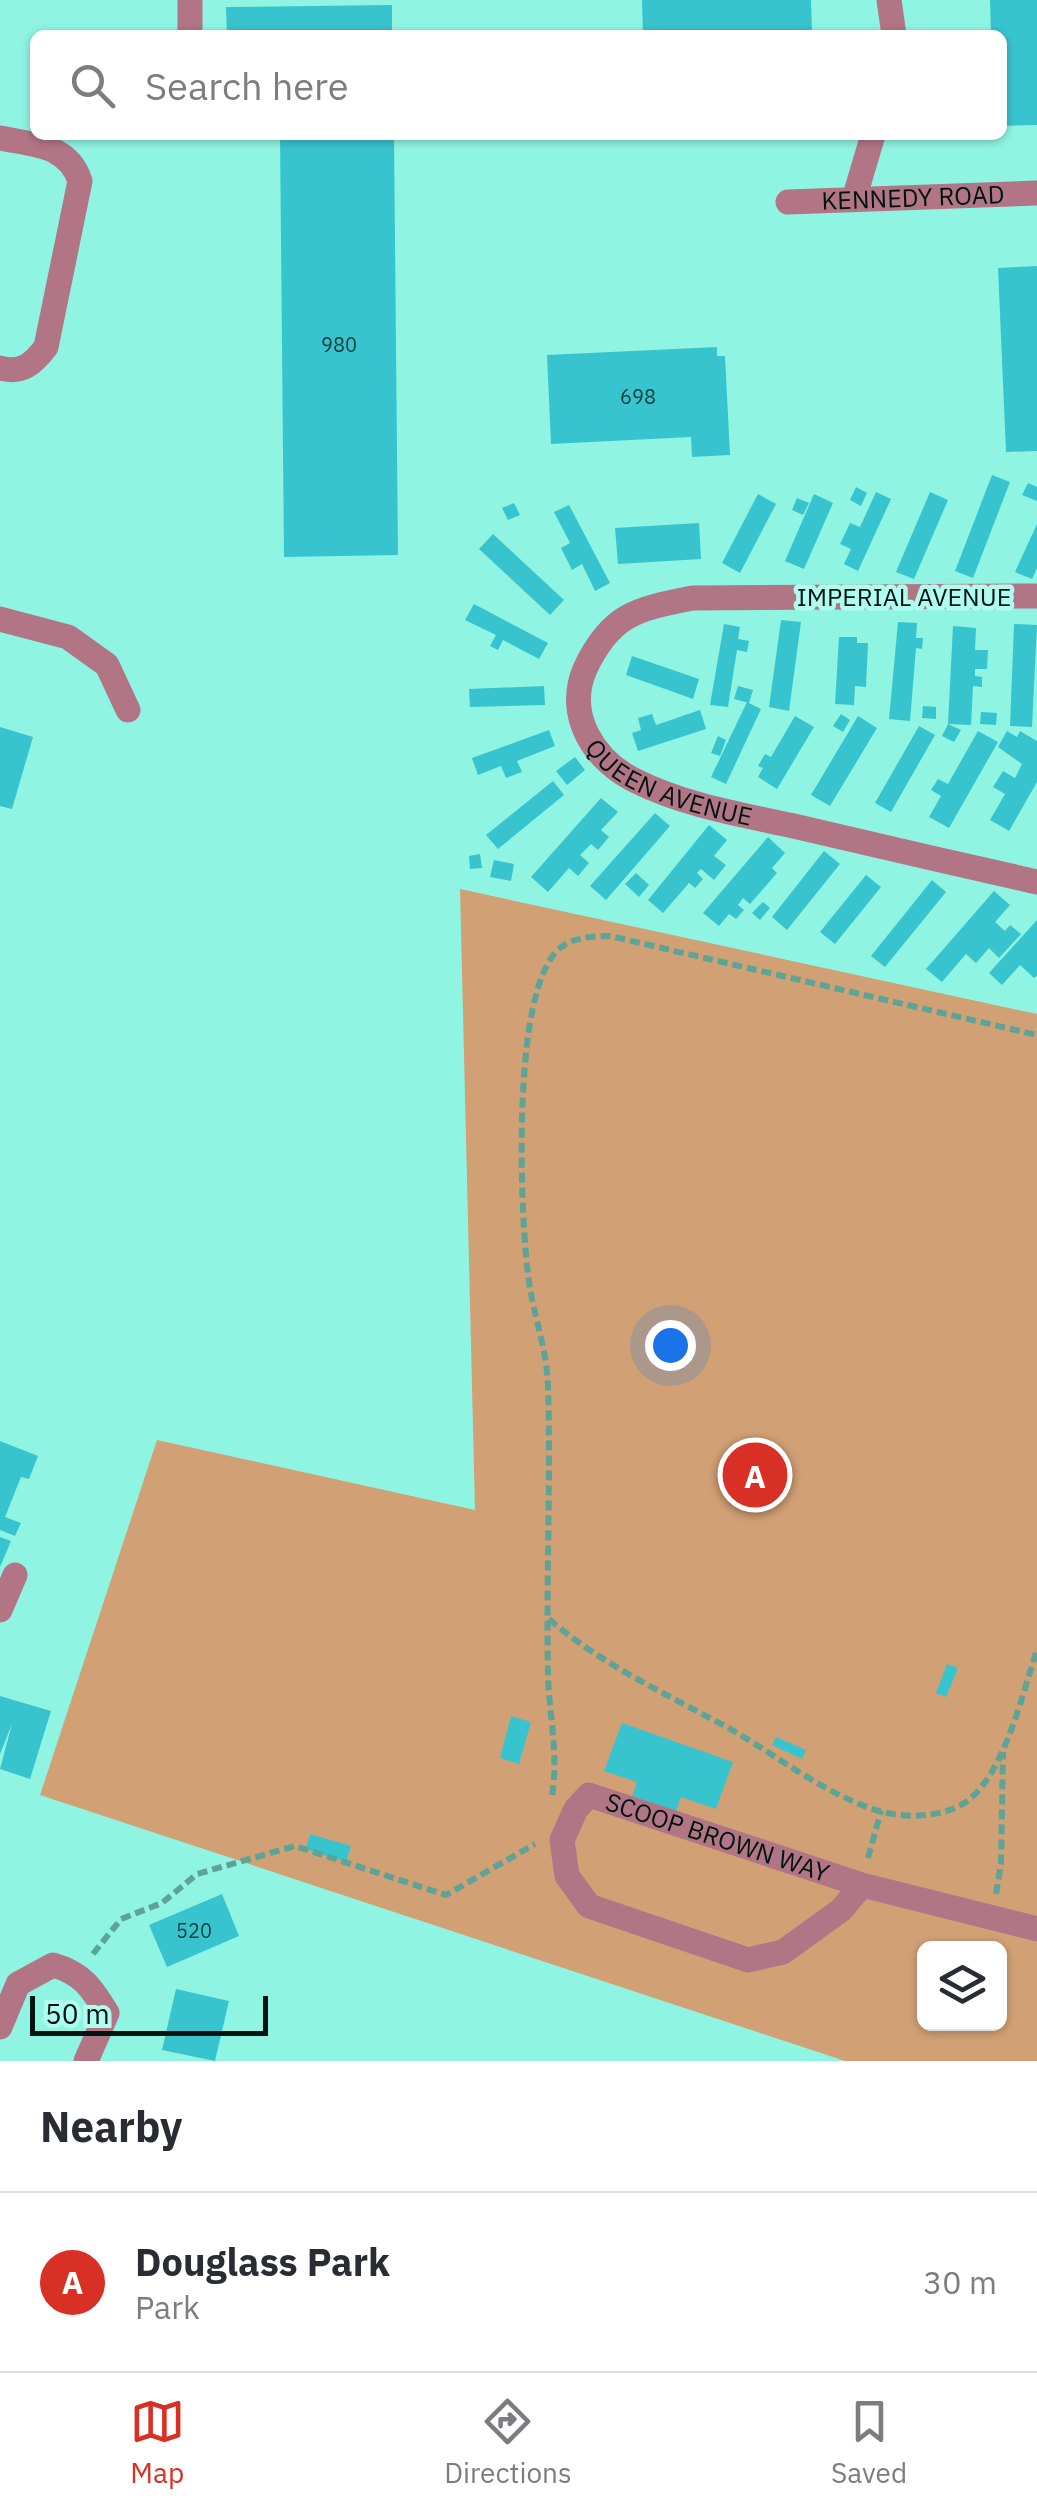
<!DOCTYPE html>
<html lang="en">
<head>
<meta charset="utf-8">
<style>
  :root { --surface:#fff; --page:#f2f2f3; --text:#2b2b33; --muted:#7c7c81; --line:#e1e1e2; --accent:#d93025 }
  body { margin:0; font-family:"IBM Plex Sans",sans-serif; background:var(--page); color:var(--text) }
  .controls { position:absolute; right:30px; bottom:30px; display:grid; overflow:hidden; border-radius:15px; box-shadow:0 2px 8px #0004 }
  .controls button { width:90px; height:90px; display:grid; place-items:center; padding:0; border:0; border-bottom:2px solid var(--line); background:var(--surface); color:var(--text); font:50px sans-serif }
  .scale { position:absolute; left:30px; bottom:25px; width:238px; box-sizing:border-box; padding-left:10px; border:5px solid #011411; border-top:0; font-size:28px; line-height:35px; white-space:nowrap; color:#011411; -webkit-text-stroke:8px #b0fdef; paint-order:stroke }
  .you { position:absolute; left:670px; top:1345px; width:35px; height:35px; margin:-25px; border:8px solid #fff; border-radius:50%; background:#1a73e8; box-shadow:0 0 0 15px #1a73e833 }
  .badge { display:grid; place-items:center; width:65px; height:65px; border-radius:50%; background:var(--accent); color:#fff; font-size:32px; font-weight:700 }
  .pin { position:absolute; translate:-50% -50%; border:5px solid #fff; box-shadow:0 2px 10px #0006 }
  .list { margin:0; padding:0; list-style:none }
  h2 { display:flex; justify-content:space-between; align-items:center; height:130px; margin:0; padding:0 40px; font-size:42px }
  h2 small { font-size:32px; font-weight:400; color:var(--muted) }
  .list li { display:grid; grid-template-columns:65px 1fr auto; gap:30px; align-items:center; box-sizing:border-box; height:180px; padding:0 40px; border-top:2px solid var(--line) }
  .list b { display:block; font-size:38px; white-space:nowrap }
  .list p { margin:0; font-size:32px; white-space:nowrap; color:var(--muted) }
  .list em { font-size:32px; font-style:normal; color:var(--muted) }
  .icon { flex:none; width:55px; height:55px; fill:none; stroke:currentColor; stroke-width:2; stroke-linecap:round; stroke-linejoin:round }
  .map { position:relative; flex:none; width:1037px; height:2061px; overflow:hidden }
  .search { position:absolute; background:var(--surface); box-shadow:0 2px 8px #0004; left:30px; right:30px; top:30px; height:110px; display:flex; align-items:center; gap:25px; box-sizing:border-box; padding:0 35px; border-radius:15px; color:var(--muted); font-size:38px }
  .sheet { height:310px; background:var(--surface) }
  nav { display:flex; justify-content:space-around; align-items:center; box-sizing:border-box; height:140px; border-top:2px solid var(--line); background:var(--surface); font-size:28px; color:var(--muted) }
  nav a { display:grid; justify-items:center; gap:5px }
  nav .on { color:var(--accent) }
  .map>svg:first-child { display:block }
</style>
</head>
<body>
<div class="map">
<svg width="1037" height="2061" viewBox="0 0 1037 2061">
  <rect width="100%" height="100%" fill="#90f4e2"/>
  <path fill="#d1a075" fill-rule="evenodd" d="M460 889 1037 1014V2061H845L40 1795 157 1440 475 1510ZM924 1948H1000V2024H924Z"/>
  <g fill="#38c4ce">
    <polygon points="642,0 811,0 812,35 643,35"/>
    <polygon points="990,0 1037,0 1037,125 1002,126 1002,35 991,35"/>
    <polygon points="392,5 392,35 227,35 226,7"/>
    <polygon points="280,135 394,135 398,555 284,557"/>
    <polygon points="1037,266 1037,451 1006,452 998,268"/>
    <polygon points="717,347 717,356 725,356 730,455 692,457 691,437 551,444 547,355"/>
    <polygon points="992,475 1010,482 973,578 955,571"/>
    <polygon points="1028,483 1037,487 1037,501 1022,495"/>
    <polygon points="856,487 867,493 861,506 850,500"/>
    <polygon points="876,492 891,499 858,571 844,564 851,549 840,544 850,523 860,527"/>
    <polygon points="930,492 948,500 914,579 896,572"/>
    <polygon points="758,494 776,504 740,573 722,563"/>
    <polygon points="814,494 833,503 804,569 785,561"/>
    <polygon points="797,498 809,503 803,515 792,510"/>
    <polygon points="514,503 520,515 508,520 502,508"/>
    <polygon points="569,505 610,583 595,591 582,564 572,570 561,548 570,543 554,512"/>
    <polygon points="699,523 701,559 618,564 615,528"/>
    <polygon points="1037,524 1037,568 1032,579 1015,572"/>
    <polygon points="493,534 564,600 550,615 479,549"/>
    <polygon points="474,604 548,643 539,659 503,640 498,650 490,646 496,635 465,620"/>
    <polygon points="781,620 801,622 789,711 769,707"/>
    <polygon points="898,622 917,623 916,638 923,638 922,649 916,648 910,721 889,719"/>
    <polygon points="724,624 740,627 738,639 749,641 747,652 737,650 728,707 710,705"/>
    <polygon points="1014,624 1037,625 1032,727 1010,726"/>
    <polygon points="953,626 976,628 975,650 988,650 987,669 975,669 975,676 982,677 982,687 973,686 971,725 948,724"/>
    <polygon points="839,637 857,637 857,643 868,643 866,687 855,686 854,705 835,704"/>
    <polygon points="632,656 699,679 693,699 626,675"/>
    <polygon points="544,686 545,705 470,707 469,689"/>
    <polygon points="738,686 753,690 749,703 734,699"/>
    <polygon points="747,702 761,709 726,784 711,777"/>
    <polygon points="923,706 936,707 936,719 922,718"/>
    <polygon points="700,710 706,729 638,751 632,733 641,730 638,718 652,714 656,725"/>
    <polygon points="981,712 997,713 996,725 980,724"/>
    <polygon points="841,714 850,720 843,732 833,726"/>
    <polygon points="795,716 814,727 777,789 758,777 763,768 758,766 765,754 771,757"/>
    <polygon points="858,716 877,728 830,806 811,795"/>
    <polygon points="948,724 961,730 954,742 942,736"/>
    <polygon points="919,726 935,735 891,812 875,803"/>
    <polygon points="0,727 33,737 12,809 0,806"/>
    <polygon points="549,730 555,746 517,761 522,772 506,778 501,766 478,775 472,758"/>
    <polygon points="978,731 998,742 949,828 929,817 941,796 931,790 938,779 948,784"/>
    <polygon points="1007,731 1017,737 1020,731 1037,741 1037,782 1009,831 990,820 1005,794 993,787 1003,771 1015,778 1022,764 998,747"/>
    <polygon points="718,736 726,740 720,756 711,753"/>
    <polygon points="575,757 585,770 567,785 556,771"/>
    <polygon points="553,781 564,795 498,849 486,835"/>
    <polygon points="601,798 618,812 601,830 609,837 598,850 591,844 580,855 589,863 578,876 569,868 548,892 531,877"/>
    <polygon points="655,813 670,826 606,900 590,886"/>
    <polygon points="709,825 727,840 714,856 726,865 714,880 701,869 697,873 703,879 695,888 689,883 663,913 648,900"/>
    <polygon points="768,837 785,853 772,868 777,873 750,904 743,898 738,905 744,910 736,919 729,914 719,926 703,913"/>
    <polygon points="824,851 840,864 787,930 772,917"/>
    <polygon points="480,854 482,868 470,869 469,856"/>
    <polygon points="494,860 514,864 511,881 490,877"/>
    <polygon points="636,873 649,885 639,897 625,884"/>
    <polygon points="866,875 881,887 835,944 820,932"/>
    <polygon points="932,880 946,892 885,967 871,956"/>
    <polygon points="994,891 1010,905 995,922 1005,931 1010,925 1021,934 999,958 989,948 976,963 966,954 942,982 926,969"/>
    <polygon points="763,902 770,908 760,920 752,913"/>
    <polygon points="1037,920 1037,976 1034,978 1020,965 1002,985 989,973"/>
    <polygon points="0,1441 38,1456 29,1479 21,1477 5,1517 21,1523 15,1536 0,1530"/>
    <polygon points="0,1537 11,1541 0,1567"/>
    <polygon points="947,1664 958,1668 946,1697 936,1693"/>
    <polygon points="0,1696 51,1711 30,1779 0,1769 12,1724 0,1754"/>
    <polygon points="511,1716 531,1722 519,1764 500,1758"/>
    <polygon points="622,1723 733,1762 716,1809 681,1797 676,1811 632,1796 637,1782 604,1771"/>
    <polygon points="776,1737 806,1750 802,1759 772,1745"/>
    <polygon points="310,1834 351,1846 346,1862 306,1849"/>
    <polygon points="222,1894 239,1936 167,1967 149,1925"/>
    <polygon points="176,1989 229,2001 215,2061 162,2050"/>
  </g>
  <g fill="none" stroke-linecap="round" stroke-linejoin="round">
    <g stroke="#5da497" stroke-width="6" stroke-dasharray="10 5" stroke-linecap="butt">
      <path d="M549 1619C603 1666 669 1695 732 1730 779 1757 826 1795 879 1811 905 1818 936 1818 961 1805 1003 1782 1022 1694 1037 1650"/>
      <path d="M552 1795C559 1756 549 1715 548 1675 546 1579 551 1482 548 1386 547 1350 534 1317 529 1282 520 1219 510 989 560 948 574 937 593 936 610 936L1037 1035"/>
      <polyline points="868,1858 881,1811"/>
      <polyline points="996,1894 1001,1864 1003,1752"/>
      <polyline points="93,1954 121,1919 162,1903 197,1874 295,1846 446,1895 535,1844"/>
    </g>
    <g stroke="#b27586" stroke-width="25">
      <polyline points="889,0 894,35"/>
      <polyline points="190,35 190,0"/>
      <path d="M0 138C33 145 68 144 80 181L46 347C33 364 22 374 0 368"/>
      <polyline points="854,199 873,135"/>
      <path id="s1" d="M788 202 1037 193"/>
      <path id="s2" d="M1037 596 693 598C638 609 611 613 585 669 565 715 594 761 636 781 686 806 744 815 798 827 878 846 957 864 1037 882"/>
      <polyline points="0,619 68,637 107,665 128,710"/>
      <polyline points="0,1610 15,1575"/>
      <path id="s3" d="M862 1885 841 1910 783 1952 748 1960 589 1906 567 1876 562 1840 576 1809 589 1795 862 1885 1037 1929"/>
      <path d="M0 2027 18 1984 53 1965C82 1973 92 1988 107 2013L86 2061"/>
    </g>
  </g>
  <g text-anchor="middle" stroke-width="9" stroke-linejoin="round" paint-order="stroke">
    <g font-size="20" fill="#0f4040">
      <text x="339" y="352">980</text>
      <text x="638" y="404">698</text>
      <text x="194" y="1938">520</text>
    </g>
    <g font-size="25" fill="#011411" stroke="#b0fdef">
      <text dy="9" stroke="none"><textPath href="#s1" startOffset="125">KENNEDY ROAD</textPath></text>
      <text x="904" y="606">IMPERIAL AVENUE</text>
      <text dy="9" stroke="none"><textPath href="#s2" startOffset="648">QUEEN AVENUE</textPath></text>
      <text dy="9" stroke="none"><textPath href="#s3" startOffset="570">SCOOP BROWN WAY</textPath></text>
    </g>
  </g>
</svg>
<div class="controls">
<button><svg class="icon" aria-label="layers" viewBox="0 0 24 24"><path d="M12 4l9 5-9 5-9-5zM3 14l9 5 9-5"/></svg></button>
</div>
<div class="scale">50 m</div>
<div class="you"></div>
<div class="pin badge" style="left:755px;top:1475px">A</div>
<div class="search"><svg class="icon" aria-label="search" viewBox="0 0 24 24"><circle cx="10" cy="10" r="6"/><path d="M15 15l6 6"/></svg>Search here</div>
</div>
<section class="sheet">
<h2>Nearby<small></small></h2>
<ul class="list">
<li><span class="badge">A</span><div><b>Douglass Park</b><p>Park</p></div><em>30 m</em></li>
</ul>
</section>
<nav>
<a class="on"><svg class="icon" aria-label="map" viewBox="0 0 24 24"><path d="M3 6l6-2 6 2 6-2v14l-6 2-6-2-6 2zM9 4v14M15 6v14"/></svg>Map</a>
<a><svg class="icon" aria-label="directions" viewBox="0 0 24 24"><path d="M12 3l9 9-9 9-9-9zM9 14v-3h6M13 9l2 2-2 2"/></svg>Directions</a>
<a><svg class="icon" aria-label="saved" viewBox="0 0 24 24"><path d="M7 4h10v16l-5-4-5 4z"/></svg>Saved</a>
</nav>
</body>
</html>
